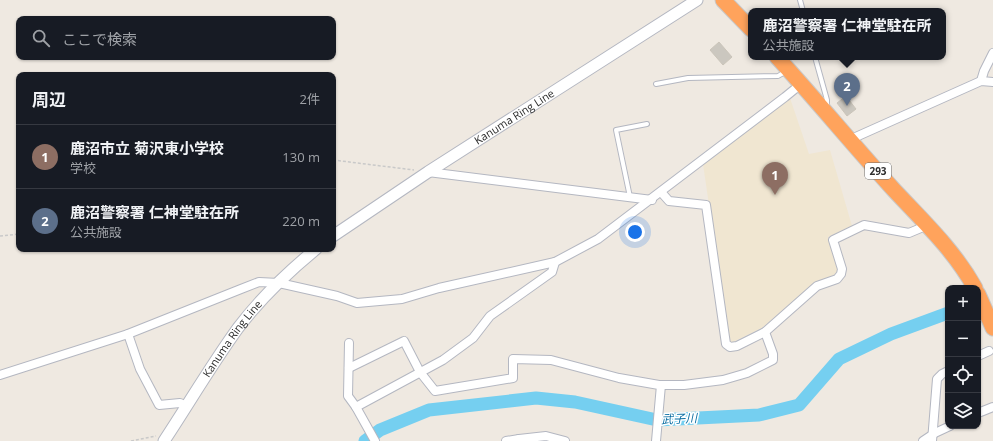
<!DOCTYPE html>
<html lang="ja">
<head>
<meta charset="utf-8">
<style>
  :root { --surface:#171b24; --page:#20242c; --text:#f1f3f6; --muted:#9ea1a6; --line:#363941; --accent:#4264fb }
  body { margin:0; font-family:"Open Sans","Noto Sans JP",sans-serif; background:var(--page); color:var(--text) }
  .controls { position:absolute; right:12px; bottom:12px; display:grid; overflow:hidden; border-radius:8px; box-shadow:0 1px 3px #0004 }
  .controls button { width:36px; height:36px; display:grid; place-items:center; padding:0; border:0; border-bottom:1px solid var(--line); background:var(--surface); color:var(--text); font:20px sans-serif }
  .you { position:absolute; left:635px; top:232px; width:14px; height:14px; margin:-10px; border:3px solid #fff; border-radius:50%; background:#1a73e8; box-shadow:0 0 0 6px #1a73e833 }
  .badge { display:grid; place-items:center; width:26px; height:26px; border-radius:50%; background:var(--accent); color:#fff; font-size:13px; font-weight:700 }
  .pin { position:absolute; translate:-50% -33px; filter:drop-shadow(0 1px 2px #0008) }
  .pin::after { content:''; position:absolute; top:21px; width:14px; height:12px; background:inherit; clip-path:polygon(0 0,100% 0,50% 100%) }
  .popup { position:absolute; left:748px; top:8px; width:198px; height:52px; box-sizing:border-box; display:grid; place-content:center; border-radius:8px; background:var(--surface); filter:drop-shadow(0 1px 3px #0005); font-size:13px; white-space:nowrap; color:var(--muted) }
  .popup b { font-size:15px; color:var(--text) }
  .popup::after { content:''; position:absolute; left:50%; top:100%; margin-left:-8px; border:8px solid transparent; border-top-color:var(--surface) }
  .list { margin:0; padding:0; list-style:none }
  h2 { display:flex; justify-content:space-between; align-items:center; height:52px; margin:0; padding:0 16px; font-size:17px }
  h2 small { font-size:13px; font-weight:400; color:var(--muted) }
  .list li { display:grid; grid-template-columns:26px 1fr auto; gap:12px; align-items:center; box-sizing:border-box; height:64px; padding:0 16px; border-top:1px solid var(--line) }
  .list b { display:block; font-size:15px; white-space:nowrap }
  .list p { margin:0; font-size:13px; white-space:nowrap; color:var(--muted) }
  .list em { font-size:13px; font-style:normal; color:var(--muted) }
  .icon { flex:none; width:22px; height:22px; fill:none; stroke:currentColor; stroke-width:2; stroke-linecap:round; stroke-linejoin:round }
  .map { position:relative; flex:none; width:993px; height:441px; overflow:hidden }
  .search { position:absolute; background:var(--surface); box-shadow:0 1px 3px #0004; left:16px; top:16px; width:320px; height:44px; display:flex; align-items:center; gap:10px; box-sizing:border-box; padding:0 14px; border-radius:8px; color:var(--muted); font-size:15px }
  .panel { position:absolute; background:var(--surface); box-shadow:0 1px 3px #0004; left:16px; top:72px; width:320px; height:180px; border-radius:8px }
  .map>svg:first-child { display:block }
</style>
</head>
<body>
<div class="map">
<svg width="993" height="441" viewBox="0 0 993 441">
  <rect width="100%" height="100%" fill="#efe9e1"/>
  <polygon fill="#f0e6d1" points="790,98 809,154 830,150 852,226 828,237 838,269 835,275 813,284 762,328 733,342 729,342 703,164"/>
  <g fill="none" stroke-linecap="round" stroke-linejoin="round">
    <polyline stroke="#75cff0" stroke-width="13" points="365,441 380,430 429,410 536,398 575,402 657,420 759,415 799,405 839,359 891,334 948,313"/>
  </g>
  <g fill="#cbc7bf" stroke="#cbc5ba">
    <polygon points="719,42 732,57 723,65 710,50"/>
    <polygon points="846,96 856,109 847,116 837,103"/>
  </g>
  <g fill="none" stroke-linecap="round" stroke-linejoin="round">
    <g stroke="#b4b7c1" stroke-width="6">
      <g id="lane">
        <polyline points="800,0 803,11"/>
        <polyline points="815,57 827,100 827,107"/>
        <polyline points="656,84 688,78 778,76 787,71"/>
        <polyline points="630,197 616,130 647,124"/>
      </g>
    </g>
    <g stroke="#b4b7c1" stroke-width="10">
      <g id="street">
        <polyline points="981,81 984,71 993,53"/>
        <polyline points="849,140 981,81 993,82"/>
        <polyline points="428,172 652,200"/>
        <polyline points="661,192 669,201 706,205 726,344 730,347 737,346 765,332 817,286 837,279 841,274 842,269 833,240 864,225 909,233 928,225"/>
        <polyline points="128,334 140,369 159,405 180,403 187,406"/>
        <polyline points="349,343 348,396 356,407 375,441"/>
        <polyline points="978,356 989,351"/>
        <polyline points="349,368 404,341 420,372 435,391 513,378 513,359 551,360 619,378 659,385 684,385 723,380 747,373 773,360 773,354 765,332"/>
        <polyline points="0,375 128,334 241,289 259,282 279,283 337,296 357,303 402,299 439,288 555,262 598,239 785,97 801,84"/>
        <polyline points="356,407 443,360 473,338 490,316 552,272 555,262"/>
        <polyline points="978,413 993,407"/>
        <polyline points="506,441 519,439"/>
        <polyline points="519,441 519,439 546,436 565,441"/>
        <polyline points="656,441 661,385"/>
        <polyline points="923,441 935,433 950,426"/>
        <polyline points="932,441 937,379 942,374 948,371"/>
      </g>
    </g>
    <g stroke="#b4b7c1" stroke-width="13">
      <g id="secondary">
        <path id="s1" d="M333 236 428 172 697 0"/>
        <path id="s2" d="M164 441C189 403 212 364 238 328 260 299 288 272 316 249"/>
      </g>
    </g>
    <g stroke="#c9c9c9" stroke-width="17">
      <g id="highway">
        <polyline points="723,0 751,29"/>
        <path d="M777 57C817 101 854 146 894 190 923 221 954 250 975 288"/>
        <polyline points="978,294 993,328"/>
      </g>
    </g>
    <g stroke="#c9c9c9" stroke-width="1.5" stroke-dasharray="3 2" stroke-linecap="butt">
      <polyline points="333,160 414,170"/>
      <polyline points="0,236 19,234"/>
      <polyline points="131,441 156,436"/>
    </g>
    <use href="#lane" stroke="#fff" stroke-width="4"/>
    <use href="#street" stroke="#fff" stroke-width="8"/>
    <use href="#secondary" stroke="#fff" stroke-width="11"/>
    <use href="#highway" stroke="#ffa35c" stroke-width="15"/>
  </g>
  <g text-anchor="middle" stroke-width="3" stroke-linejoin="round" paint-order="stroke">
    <rect fill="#fff" stroke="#6d6d6d" stroke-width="1" x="865" y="163" width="26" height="16" rx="3"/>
    <g font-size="10" font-weight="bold" fill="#2e2e2e">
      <text x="878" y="175">293</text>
    </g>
    <g font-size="11" fill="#2e2e2e" stroke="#fff">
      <text dy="4" stroke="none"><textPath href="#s1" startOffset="217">Kanuma Ring Line</textPath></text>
      <text dy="4" stroke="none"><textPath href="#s2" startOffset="123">Kanuma Ring Line</textPath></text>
    </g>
    <g font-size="12" font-style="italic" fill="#0d6fa3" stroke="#fff">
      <text transform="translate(679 419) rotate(-2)" y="4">武子川</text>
    </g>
  </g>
</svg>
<div class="controls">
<button>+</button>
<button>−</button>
<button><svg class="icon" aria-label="locate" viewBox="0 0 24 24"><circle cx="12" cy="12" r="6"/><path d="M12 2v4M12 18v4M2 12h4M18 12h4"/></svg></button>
<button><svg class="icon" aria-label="layers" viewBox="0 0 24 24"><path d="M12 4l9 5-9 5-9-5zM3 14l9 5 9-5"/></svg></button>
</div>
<div class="you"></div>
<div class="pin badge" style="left:775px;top:195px;background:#8d6e63">1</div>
<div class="pin badge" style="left:847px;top:106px;background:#5c6f8a">2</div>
<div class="popup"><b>鹿沼警察署 仁神堂駐在所</b>公共施設</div>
<div class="search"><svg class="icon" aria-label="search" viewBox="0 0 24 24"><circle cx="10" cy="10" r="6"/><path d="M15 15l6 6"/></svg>ここで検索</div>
<section class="panel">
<h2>周辺<small>2件</small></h2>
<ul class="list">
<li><span class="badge" style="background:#8d6e63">1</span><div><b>鹿沼市立 菊沢東小学校</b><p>学校</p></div><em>130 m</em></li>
<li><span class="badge" style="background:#5c6f8a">2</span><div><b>鹿沼警察署 仁神堂駐在所</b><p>公共施設</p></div><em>220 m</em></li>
</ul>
</section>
</div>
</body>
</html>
